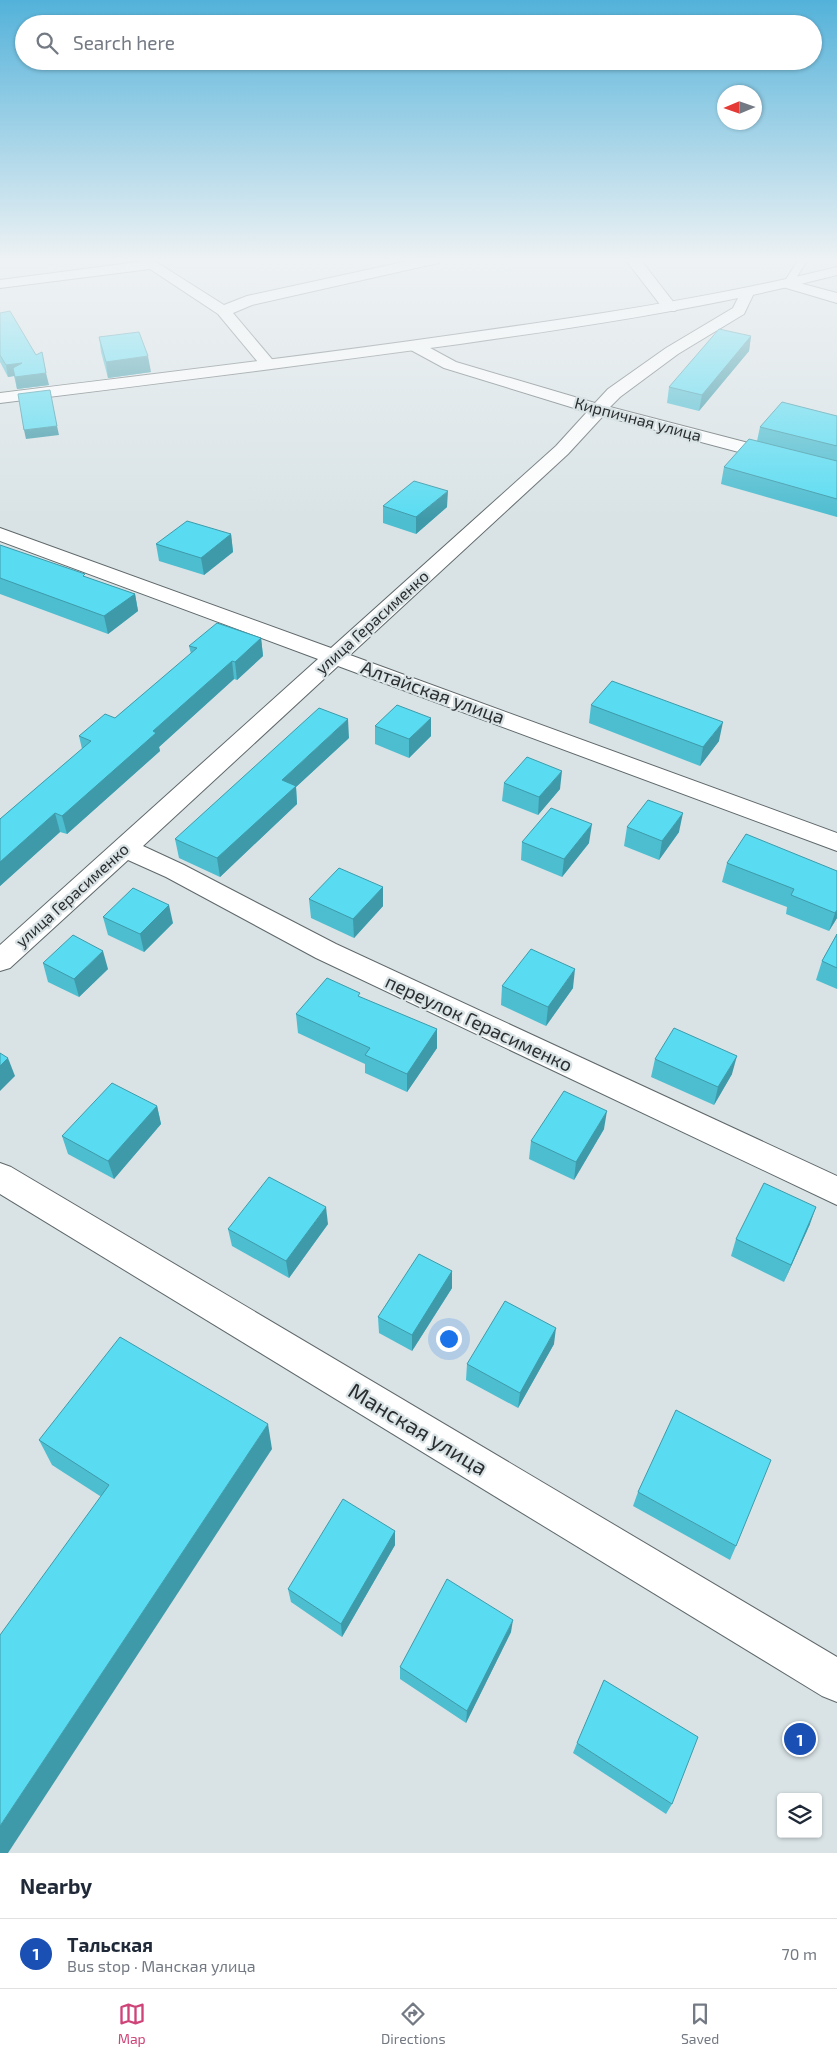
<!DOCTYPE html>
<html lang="en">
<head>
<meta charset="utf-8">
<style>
  :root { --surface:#fff; --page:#f6f6f7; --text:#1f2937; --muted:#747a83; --line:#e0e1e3; --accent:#ce4378 }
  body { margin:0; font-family:"Exo 2",sans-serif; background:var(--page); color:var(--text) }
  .controls { position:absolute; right:15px; bottom:15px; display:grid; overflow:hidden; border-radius:5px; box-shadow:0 1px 4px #0004 }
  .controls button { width:45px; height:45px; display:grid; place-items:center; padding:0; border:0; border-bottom:1px solid var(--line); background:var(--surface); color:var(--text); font:25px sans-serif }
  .compass { position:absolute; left:717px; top:85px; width:45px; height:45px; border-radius:50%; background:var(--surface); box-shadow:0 1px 4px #0004; rotate:268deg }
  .you { position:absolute; left:448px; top:1338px; width:18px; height:18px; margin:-12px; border:4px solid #fff; border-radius:50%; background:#1a73e8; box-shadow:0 0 0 8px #1a73e833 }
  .badge { display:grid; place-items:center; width:32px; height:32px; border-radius:50%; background:var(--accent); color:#fff; font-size:16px; font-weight:700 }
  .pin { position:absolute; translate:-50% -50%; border:2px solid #fff; box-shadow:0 1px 5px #0006 }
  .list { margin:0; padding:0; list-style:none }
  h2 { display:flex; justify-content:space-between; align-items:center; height:65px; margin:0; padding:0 20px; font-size:21px }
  h2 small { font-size:16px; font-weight:400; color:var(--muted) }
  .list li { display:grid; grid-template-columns:32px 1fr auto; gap:15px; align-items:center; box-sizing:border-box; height:70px; padding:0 20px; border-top:1px solid var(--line) }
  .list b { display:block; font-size:19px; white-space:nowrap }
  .list p { margin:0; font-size:16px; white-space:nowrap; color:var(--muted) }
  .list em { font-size:16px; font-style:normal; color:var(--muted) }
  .icon { flex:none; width:28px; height:28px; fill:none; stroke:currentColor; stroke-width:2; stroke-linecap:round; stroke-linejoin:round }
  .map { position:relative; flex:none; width:837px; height:1853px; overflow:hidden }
  .search { position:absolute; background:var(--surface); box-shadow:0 1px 4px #0004; left:15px; right:15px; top:15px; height:55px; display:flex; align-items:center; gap:12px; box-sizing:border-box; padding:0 18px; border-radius:28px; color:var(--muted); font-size:19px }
  .sheet { height:135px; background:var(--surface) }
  nav { display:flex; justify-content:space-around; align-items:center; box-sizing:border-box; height:70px; border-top:1px solid var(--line); background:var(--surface); font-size:14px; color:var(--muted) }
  nav a { display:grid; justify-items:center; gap:2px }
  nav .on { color:var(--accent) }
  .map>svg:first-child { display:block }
</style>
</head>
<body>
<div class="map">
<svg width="837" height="1853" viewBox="0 0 837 1853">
  <rect width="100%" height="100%" fill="#d9e3e6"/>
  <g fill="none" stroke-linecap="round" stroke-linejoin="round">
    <g stroke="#5f686a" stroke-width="2">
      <polygon id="lane" points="799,259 808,259 791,286 785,286 783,284"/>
    </g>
    <g stroke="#5f686a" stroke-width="2">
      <g id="street">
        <polygon points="417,259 445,259 438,263 252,305 233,313 276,364 268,369 262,367 218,314 150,269 0,288 0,280 153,260 224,305 247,296"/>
        <polygon points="625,259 640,259 678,308 675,311 665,311"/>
        <polygon points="788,280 837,293 837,303 783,287 781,284 783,281"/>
        <polygon points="747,289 754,293 744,314 678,354 620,397 610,407 837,466 837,478 603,416 568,454 350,655 837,833 837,851 338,666 143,846 184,865 336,944 837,1176 837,1205 316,958 166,877 128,860 10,968 0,971 0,945 318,659 0,541 0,528 331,648 556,446 587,412 444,368 409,349 407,346 409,343 421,343 456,362 595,403 608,389 666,348 733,308 742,290"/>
        <polygon points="0,1163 11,1167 837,1657 837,1702 822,1696 0,1194"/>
      </g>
    </g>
    <g stroke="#5f686a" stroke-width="2">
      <path id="secondary" d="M837 267V275C713 307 587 326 460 344 307 365 153 384 0 403V393C153 374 307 356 460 334 587 316 713 298 837 267Z"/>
    </g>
    <use href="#lane" fill="#fff" fill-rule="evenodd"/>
    <use href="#street" fill="#fff" fill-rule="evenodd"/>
    <use href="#secondary" fill="#fff" fill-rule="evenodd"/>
  </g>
  <g fill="#4dbdd0">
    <polygon points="0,313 49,385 17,389 14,376 8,377 0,362"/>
    <polygon points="751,336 749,351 699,411 667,403 669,387"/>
    <polygon points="99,337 151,372 108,378 101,352"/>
    <polygon points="837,416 837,517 721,484 724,467 757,441 760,427"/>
    <polygon points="383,506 447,507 416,534 383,523"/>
    <polygon points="231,534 233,552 204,575 159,561 156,544"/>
    <polygon points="0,545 86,577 135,594 138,611 108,634 0,594"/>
    <polygon points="261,638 263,656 237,680 234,679 159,747 160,751 67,834 60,832 0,886 0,819 82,749 79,736 115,718 191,654 189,646"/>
    <polygon points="591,705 719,741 700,766 589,723"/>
    <polygon points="375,726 431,736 409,758 375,744"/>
    <polygon points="349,738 296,787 297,804 220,877 179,858 175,839"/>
    <polygon points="504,783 560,789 538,815 502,801"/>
    <polygon points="627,827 679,832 659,860 624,846"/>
    <polygon points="522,842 589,843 562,877 521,860"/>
    <polygon points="727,863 837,871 837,918 829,931 786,914 787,907 722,882"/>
    <polygon points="383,887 383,906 354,938 311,918 309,899"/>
    <polygon points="103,917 173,923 144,952 108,935"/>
    <polygon points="837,934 837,989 816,980 822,961"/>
    <polygon points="43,963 108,969 79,997 48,982"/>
    <polygon points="502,986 573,988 546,1026 501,1005"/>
    <polygon points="296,1014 437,1029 437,1048 407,1092 365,1073 365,1064 298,1033"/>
    <polygon points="655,1059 732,1074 714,1105 651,1077"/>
    <polygon points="157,1106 161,1124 114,1179 68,1154 62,1136"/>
    <polygon points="604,1129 574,1180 529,1159 531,1141"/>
    <polygon points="328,1224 289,1278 232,1246 228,1229"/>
    <polygon points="810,1224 784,1282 731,1256 736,1239"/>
    <polygon points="452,1271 452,1288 412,1351 379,1333 378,1317"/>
    <polygon points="554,1344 518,1408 466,1380 467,1364"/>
    <polygon points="39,1440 272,1449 100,1496 52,1465"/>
    <polygon points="638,1492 736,1546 730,1560 633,1506"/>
    <polygon points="395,1531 395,1545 342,1637 291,1602 288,1589"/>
    <polygon points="511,1632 466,1723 400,1679 400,1667"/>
    <polygon points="577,1743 672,1804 666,1814 573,1753"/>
  </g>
  <g fill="#3e9aa9">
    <polygon points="751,336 749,351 699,411 702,395"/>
    <polygon points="148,356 151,372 108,378 106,362"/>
    <polygon points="22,363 25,374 8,377 6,365"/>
    <polygon points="46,373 49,385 17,389 15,377"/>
    <polygon points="57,426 59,435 26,439 24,430"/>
    <polygon points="448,491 447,507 416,534 416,517"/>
    <polygon points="231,534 233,552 204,575 201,558"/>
    <polygon points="135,594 138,611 108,634 104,616"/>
    <polygon points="261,638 263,656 237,680 235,662"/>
    <polygon points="232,661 234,679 159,747 160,751 67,834 62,816 153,731"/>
    <polygon points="431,718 431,736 409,758 409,739"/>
    <polygon points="348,719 349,738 296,787 297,804 220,877 217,858 282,780"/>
    <polygon points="723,722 719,741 700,766 703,747"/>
    <polygon points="562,771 560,789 538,815 539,797"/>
    <polygon points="55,813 60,832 0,886 0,862"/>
    <polygon points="683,813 679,832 659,860 662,841"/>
    <polygon points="592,824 589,843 562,877 564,859"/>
    <polygon points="383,887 383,906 354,938 353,919"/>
    <polygon points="169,905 173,923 144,952 140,934"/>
    <polygon points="837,910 837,918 829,931 835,913"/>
    <polygon points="103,951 108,969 79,997 74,979"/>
    <polygon points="575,969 573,988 546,1026 548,1007"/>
    <polygon points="437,1029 437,1048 407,1092 407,1074"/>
    <polygon points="737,1056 732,1074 714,1105 718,1087"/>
    <polygon points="8,1058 15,1076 0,1091 0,1066"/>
    <polygon points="157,1106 161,1124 114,1179 108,1161"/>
    <polygon points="607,1111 604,1129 574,1180 576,1162"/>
    <polygon points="326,1207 328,1224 289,1278 286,1261"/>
    <polygon points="816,1207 810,1224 784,1282 791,1265"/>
    <polygon points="452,1271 452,1288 412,1351 412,1335"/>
    <polygon points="556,1328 554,1344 518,1408 520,1393"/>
    <polygon points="268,1424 272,1449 8,1853 0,1853 0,1826"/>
    <polygon points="395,1531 395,1545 342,1637 341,1624"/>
    <polygon points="513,1620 511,1632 466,1723 467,1711"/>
  </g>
  <g fill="#59dcf2" stroke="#3e9aa9">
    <polygon points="10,311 36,355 42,352 46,373 15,377 13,368 22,363 6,365 0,355 0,313"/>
    <polygon points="719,329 751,336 702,395 669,387"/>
    <polygon points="139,332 148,356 106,362 99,337"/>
    <polygon points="50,390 57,426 24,430 18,394"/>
    <polygon points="782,402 837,416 837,446 760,427"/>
    <polygon points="749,439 837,461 837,499 724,467"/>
    <polygon points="414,481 448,491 416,517 383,506"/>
    <polygon points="187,521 231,534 201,558 156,544"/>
    <polygon points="0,545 85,574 83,576 135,594 104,616 0,578"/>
    <polygon points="217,623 261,638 235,662 232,661 153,731 156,733 62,816 55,813 0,862 0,819 91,741 79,736 105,714 115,718 197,648 189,646"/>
    <polygon points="612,681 723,722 703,747 591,705"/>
    <polygon points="397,705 431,718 409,739 375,726"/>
    <polygon points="319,708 348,719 282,780 296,786 217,858 175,839"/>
    <polygon points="527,757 562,771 539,797 504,783"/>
    <polygon points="648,800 683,813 662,841 627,827"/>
    <polygon points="551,808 592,824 564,859 522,842"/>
    <polygon points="746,834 837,871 837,910 835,913 791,895 794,889 727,863"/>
    <polygon points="339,868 383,887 353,919 309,899"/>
    <polygon points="133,888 169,905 140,934 103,917"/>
    <polygon points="837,934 837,968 822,961"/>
    <polygon points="73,935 103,951 74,979 43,963"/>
    <polygon points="531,949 575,969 548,1007 502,986"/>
    <polygon points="327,978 360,993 358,996 437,1029 407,1074 365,1055 370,1048 296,1014"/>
    <polygon points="674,1028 737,1056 718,1087 655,1059"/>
    <polygon points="0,1053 8,1058 0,1066"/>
    <polygon points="112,1083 157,1106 108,1161 62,1136"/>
    <polygon points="564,1091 607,1111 576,1162 531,1141"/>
    <polygon points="269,1177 326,1207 286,1261 228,1229"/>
    <polygon points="764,1183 816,1207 791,1265 736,1239"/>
    <polygon points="419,1254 452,1271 412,1335 378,1317"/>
    <polygon points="505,1301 556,1328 520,1393 467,1364"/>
    <polygon points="120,1337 268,1424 0,1826 0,1635 109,1485 39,1440"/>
    <polygon points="676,1410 771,1460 736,1546 638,1492"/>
    <polygon points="343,1499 395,1531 341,1624 288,1589"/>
    <polygon points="447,1579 513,1620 467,1711 400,1667"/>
    <polygon points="604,1680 698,1737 672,1804 577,1743"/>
  </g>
  <linearGradient id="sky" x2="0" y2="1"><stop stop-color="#53b2da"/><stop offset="0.5" stop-color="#eef2f4"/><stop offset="1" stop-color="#eef2f4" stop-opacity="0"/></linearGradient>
  <rect width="837" height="519" fill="url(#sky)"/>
  <g text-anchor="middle" stroke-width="4.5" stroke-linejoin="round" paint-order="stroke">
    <g font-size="16" fill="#2b2e2f" stroke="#d9e3e6">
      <text transform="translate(638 419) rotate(15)" y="6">Кирпичная улица</text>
      <text transform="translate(372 622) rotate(-42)" y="6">улица Герасименко</text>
      <text transform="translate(72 895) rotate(-42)" y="6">улица Герасименко</text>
    </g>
    <g font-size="19" fill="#2b2e2f" stroke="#d9e3e6">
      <text transform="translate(433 692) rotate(20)" y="7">Алтайская улица</text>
      <text transform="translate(479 1023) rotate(25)" y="7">переулок Герасименко</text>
    </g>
    <g font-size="22" fill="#2b2e2f" stroke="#d9e3e6">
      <text transform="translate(418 1429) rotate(31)" y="8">Манская улица</text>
    </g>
  </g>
</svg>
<div class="controls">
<button><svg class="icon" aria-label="layers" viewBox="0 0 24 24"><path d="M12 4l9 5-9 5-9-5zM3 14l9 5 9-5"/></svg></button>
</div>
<svg class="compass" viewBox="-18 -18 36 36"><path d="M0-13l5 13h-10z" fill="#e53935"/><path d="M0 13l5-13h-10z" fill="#747a83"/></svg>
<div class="you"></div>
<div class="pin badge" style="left:800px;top:1739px;background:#1a4fb4">1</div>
<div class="search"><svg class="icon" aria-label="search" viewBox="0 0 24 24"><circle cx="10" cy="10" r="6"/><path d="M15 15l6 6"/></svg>Search here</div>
</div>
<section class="sheet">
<h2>Nearby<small></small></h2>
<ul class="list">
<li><span class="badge" style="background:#1a4fb4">1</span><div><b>Тальская</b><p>Bus stop · Манская улица</p></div><em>70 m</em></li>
</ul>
</section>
<nav>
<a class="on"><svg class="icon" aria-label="map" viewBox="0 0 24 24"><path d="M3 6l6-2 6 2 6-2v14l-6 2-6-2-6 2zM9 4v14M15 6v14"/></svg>Map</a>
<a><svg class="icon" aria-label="directions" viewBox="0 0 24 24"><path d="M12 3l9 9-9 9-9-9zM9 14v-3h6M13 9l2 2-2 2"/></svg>Directions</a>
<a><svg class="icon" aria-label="saved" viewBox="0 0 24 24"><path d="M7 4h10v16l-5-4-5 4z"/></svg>Saved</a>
</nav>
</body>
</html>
